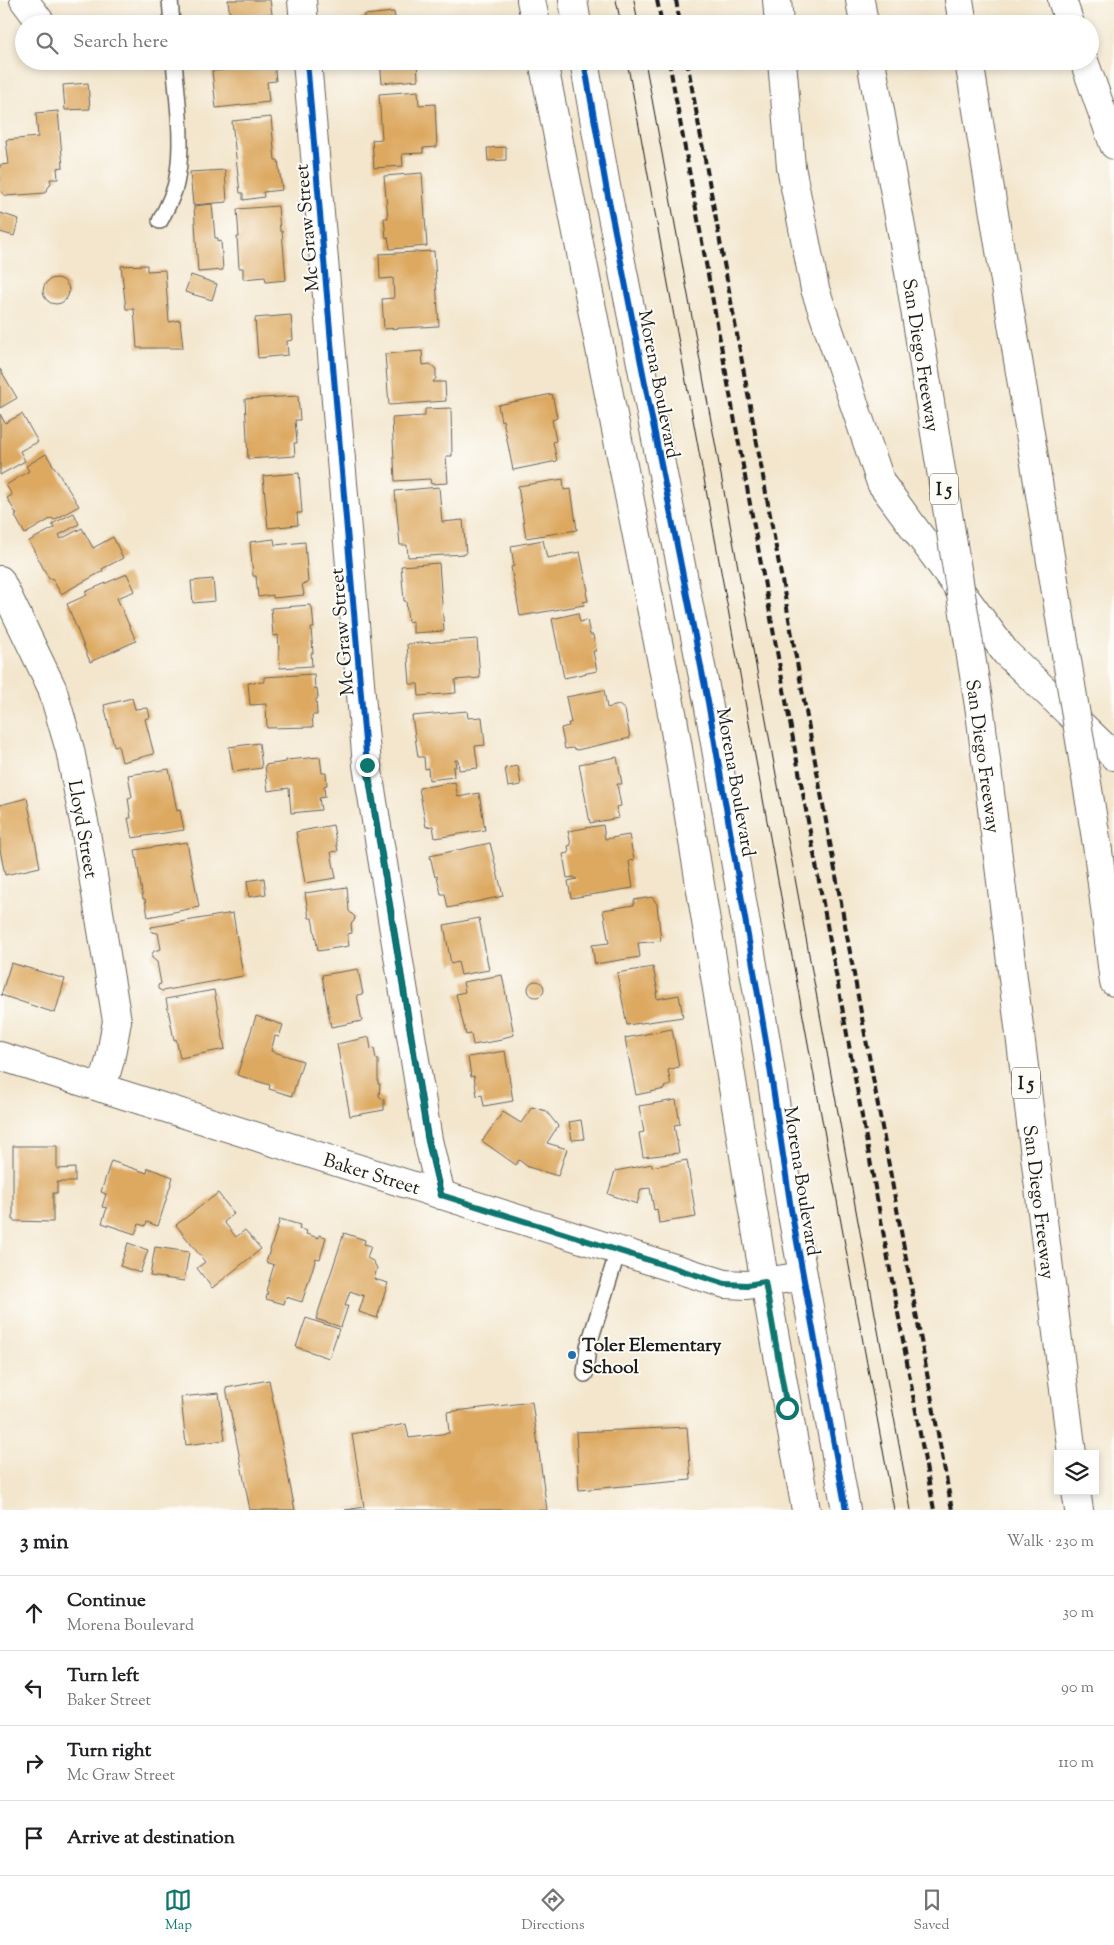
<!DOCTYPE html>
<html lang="en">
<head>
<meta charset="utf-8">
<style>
  :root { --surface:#fff; --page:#f6f6f6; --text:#202124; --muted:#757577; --line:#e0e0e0; --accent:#0f766e }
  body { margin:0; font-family:"Sorts Mill Goudy",serif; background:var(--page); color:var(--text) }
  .controls { position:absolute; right:15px; bottom:15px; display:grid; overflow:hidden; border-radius:0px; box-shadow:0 2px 8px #0003 }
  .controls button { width:45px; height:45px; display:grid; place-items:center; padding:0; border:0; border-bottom:1px solid var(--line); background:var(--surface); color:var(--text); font:25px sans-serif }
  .stop { position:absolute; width:15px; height:15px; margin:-11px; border:4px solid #0f766e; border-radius:50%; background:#fff }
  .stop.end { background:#0f766e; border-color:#fff; box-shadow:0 1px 5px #0008 }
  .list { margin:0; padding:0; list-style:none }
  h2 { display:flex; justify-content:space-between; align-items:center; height:65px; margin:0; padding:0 20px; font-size:21px }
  h2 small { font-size:16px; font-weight:400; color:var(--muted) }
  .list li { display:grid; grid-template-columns:32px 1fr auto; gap:15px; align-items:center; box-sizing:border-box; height:75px; padding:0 20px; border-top:1px solid var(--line) }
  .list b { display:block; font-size:19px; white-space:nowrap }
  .list p { margin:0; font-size:16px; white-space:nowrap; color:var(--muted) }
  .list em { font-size:16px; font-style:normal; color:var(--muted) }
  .icon { flex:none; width:28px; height:28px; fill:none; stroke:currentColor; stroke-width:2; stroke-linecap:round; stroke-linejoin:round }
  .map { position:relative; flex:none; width:1114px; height:1510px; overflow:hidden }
  .search { position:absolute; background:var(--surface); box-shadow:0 2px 8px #0003; left:15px; right:15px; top:15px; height:55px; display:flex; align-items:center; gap:12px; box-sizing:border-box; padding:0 18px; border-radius:28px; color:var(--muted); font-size:19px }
  .sheet { height:365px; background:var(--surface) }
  nav { display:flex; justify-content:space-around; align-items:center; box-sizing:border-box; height:70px; border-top:1px solid var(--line); background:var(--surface); font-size:14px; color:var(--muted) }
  nav a { display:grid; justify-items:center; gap:2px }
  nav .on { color:var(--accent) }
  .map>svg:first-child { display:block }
</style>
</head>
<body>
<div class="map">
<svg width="1114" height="1510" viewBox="0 0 1114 1510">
  <rect width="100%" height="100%" fill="#fdfcf7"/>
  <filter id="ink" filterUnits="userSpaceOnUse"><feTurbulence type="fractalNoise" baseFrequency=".02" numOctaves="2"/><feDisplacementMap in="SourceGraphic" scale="10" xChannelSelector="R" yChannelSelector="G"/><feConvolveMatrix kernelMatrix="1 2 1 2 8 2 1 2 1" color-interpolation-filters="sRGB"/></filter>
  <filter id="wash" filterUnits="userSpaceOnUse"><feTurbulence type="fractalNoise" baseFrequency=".0096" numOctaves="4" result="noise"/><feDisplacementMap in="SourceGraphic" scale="20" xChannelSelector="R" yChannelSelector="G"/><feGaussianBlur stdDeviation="1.12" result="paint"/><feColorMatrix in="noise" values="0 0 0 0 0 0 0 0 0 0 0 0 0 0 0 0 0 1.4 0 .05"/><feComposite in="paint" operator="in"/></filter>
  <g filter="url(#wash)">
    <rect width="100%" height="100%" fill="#f3e6cd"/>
    <g id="blocks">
      <g fill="#dda960">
        <polygon points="228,0 270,0 272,14 230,17"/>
        <polygon points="394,12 396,24 362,24 361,18 364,17 364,15"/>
        <polygon points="228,61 274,61 276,81 267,82 269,102 216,108 212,71 224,70 223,63"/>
        <polygon points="380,61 417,61 418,80 382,83"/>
        <polygon points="88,83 90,109 65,110 63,85"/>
        <polygon points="418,91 419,105 435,104 437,147 423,148 423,153 402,154 403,166 374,168 372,140 382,139 379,94"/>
        <polygon points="58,111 63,167 57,168 58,179 50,179 51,183 45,193 6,196 0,191 0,165 9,164 6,140 38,137 36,113"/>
        <polygon points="271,117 275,160 278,160 282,190 263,192 264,197 243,200 243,193 240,193 232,121"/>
        <polygon points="506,147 506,160 488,161 487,148"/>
        <polygon points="225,170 227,202 193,205 190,172"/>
        <polygon points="422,173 427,246 390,249 388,237 386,238 384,218 388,218 384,176"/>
        <polygon points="212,204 215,238 218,238 218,242 221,241 223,270 198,272 194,206"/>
        <polygon points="278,206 280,231 282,231 286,280 266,282 265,277 243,279 243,268 239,268 237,237 239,237 237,209"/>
        <polygon points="0,213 19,219 14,236 0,232"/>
        <polygon points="434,251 439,326 384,329 382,299 394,298 393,278 380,279 379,254"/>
        <polygon points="147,265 147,271 165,270 169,322 180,320 183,348 137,348 134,309 126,309 121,266"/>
        <polygon points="191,275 217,284 212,300 185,292"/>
        <circle cx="56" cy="291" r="13"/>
        <polygon points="291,315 293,340 287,341 288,355 258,358 255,318"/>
        <polygon points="422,351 423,365 430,364 436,369 436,378 433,382 445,382 446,401 389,405 385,354"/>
        <polygon points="0,369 17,398 0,408"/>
        <polygon points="552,394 557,418 552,420 556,441 553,442 557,461 513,470 503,420 501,421 498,405"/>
        <polygon points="298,396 300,420 295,420 297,443 294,443 295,456 248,459 245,399"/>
        <polygon points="451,408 452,456 446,456 448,483 431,484 430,479 395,481 392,418 425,416 425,409"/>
        <polygon points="0,414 5,423 22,414 38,442 20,451 25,461 0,475"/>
        <polygon points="46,454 79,506 54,520 52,518 25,534 15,516 17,515 7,498 12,495 6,485 29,471 26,466"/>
        <polygon points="299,473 302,513 297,513 298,525 268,528 263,476"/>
        <polygon points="563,479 564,490 571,489 577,530 526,538 518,486"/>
        <polygon points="439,487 442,522 463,520 466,554 408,557 407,545 400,545 395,491"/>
        <polygon points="74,513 79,524 59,535 61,539 82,528 93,548 113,537 123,558 102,569 103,571 61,594 52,578 49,579 29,541 54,528 52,524"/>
        <polygon points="274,539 275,545 305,542 308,583 302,584 304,595 273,598 273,595 258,597 256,576 253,576 250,542"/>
        <polygon points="543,540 547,558 580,552 588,591 586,592 588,601 583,602 584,605 520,616 511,567 514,566 511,546"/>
        <polygon points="439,563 444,631 413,633 413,621 408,622 406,601 404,601 401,566"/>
        <polygon points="127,574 135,591 117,598 136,641 90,662 67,604 87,595 85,592"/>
        <polygon points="213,579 215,601 193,603 191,581"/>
        <polygon points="310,605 310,607 312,607 314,628 311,628 313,653 311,653 312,666 280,668 278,635 273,636 271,608"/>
        <polygon points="578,613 580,622 587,620 590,635 593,635 596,651 593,651 597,671 564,678 552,619"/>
        <polygon points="477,639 480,678 455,680 456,693 419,696 418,684 410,684 407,644"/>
        <polygon points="314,674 315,689 317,688 318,698 316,699 317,715 312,715 313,727 267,728 266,704 250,705 248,683 264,682 264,677"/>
        <polygon points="604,690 607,708 619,705 625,710 630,738 577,750 573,748 565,749 561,728 569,726 568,723 571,723 566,697"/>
        <polygon points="132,698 135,709 148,708 150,717 145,719 154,754 122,762 118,745 114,746 104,705"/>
        <polygon points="467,711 468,718 482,717 485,745 475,746 478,768 459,770 458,760 455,760 456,767 453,767 454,777 429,780 428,768 425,769 424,757 418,757 412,716"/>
        <polygon points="259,743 262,768 233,772 229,747"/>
        <polygon points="320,757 322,773 326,773 327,785 324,786 325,797 319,798 321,810 291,813 289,788 268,791 265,765 286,762 286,760"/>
        <polygon points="617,757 622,784 617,784 621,806 616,807 619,818 590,823 579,764"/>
        <polygon points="518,766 521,785 508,787 505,768"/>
        <polygon points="169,769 177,811 180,810 184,830 132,838 128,818 131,818 128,798 132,797 128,775"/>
        <polygon points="455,782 458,797 479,793 485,830 435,838 433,826 426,827 419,788"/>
        <polygon points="27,798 40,867 5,875 0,850 0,805"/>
        <polygon points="333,825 338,851 331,852 336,878 305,883 296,832"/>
        <polygon points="603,825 605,839 629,835 634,860 629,861 633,888 571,898 568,881 577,879 574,877 567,878 563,854 569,853 568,846 571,845 568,831"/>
        <polygon points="187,842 199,907 148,917 145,899 143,899 135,850"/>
        <polygon points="490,843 503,896 448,908 445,894 441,894 437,876 435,877 430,856"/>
        <polygon points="264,878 266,894 249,897 247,881"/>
        <polygon points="347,887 349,911 355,917 354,921 351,924 352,933 347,934 349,946 318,951 312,918 309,918 305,893"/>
        <polygon points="652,897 657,904 661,941 638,943 640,957 595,964 592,945 609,943 603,910 634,905 634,900"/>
        <polygon points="233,913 243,976 162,991 158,989 158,985 161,984 157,962 152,958 152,954 154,951 161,949 158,933 152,932 151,927"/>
        <polygon points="479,918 489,970 461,975 458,962 451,964 444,925"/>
        <polygon points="11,963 65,979 55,1013 1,995"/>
        <polygon points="653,967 658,992 656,992 657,999 679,995 683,1017 627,1025 617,973"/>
        <polygon points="358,969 363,994 357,995 362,1021 331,1027 322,975"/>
        <polygon points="502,975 514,1035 502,1038 502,1040 473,1045 471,1034 466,1035 456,994 465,992 463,982"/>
        <circle cx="536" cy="989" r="8"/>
        <polygon points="214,990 225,1049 180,1058 176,1039 174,1040 166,999"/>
        <polygon points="256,1016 283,1025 279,1037 275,1036 271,1051 303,1061 292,1096 269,1089 270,1085 237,1075"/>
        <polygon points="672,1029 679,1067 668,1070 671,1085 664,1087 665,1089 636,1095 625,1038"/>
        <polygon points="369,1037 371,1049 374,1048 376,1059 378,1059 378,1084 380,1084 379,1096 384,1100 384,1110 350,1116 337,1044"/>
        <polygon points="505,1051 513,1101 484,1106 482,1095 477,1096 474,1076 471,1077 468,1057"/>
        <polygon points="676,1100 680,1124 674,1125 679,1153 643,1157 639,1133 644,1132 639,1106"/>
        <polygon points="532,1107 546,1111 558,1126 547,1143 567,1149 558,1176 528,1167 519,1160 516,1165 482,1141 503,1112 521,1123"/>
        <polygon points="581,1120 584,1139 572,1140 569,1122"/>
        <polygon points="13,1146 57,1146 57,1169 75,1168 75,1182 57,1182 57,1193 53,1193 53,1222 13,1221"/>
        <polygon points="687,1160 696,1217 659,1223 657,1209 654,1210 650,1188 641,1189 637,1204 608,1194 615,1171 652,1164 652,1167"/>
        <polygon points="111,1161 147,1173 148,1168 173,1177 158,1226 147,1222 145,1226 139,1224 135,1234 102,1223 107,1208 102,1207 106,1194 101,1192"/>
        <polygon points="218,1193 234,1214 224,1222 236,1237 245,1230 261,1249 212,1288 197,1268 205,1262 176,1225"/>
        <polygon points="280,1219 300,1225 299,1229 307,1231 306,1234 319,1238 319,1235 326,1237 320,1259 316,1258 302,1302 286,1297 284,1304 266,1299 268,1292 266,1291 274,1265 266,1262"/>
        <polygon points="344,1233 365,1240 364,1244 371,1246 367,1258 373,1261 377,1268 374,1279 388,1283 377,1318 359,1312 364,1296 350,1291 345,1306 348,1306 341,1327 316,1319"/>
        <polygon points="128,1243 148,1250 140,1273 120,1266"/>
        <polygon points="155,1247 189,1252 184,1281 150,1276"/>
        <polygon points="306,1318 339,1329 329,1358 296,1347"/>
        <polygon points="269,1380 295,1510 250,1510 226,1388"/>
        <polygon points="219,1393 225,1440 186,1445 181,1397"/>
        <polygon points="532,1402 547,1510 345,1510 364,1507 352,1434 406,1424 409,1438 449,1433 447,1412"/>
        <polygon points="687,1427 691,1480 579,1490 576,1432"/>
      </g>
    </g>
  </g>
  <g filter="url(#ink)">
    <use href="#blocks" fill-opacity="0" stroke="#67635a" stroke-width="1"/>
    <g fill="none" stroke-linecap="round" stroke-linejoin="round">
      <g stroke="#67635a" stroke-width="18">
        <g id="service">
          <polyline points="170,0 172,24"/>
          <path d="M160 221C167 207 175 193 177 178 184 141 177 98 174 61"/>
          <polyline points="585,1374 588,1347 618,1251"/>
        </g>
      </g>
      <g stroke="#67635a" stroke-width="30">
        <g id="minor">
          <polyline points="24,0 42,24"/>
          <polyline points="302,0 304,24"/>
          <polyline points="307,61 367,765 428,1140 441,1195"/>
          <polyline points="0,580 52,688 70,750 85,827 117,1021 110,1060 102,1088"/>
        </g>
      </g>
      <g stroke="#67635a" stroke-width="30">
        <polyline id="tertiary" points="0,1056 725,1284 747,1285 803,1276"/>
      </g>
      <g stroke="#67635a" stroke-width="30">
        <g id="primary">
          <polyline points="531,0 536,24"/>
          <polyline points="573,0 577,24"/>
          <polyline points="543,61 673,718 762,1266 806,1510"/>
          <polyline points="584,61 606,186 708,702 766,1041 791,1209 846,1510"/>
        </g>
      </g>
      <g stroke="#67635a" stroke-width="30">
        <g id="motorway">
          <polyline points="777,0 779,24"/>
          <polyline points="860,0 864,24"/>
          <polyline points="959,0 963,24"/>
          <polyline points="1062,0 1070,24"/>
          <polyline points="782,61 791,167 815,289 881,483 1006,653 1114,756"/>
          <polyline points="871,61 908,266"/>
          <polyline points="969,61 1038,482"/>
          <polyline points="1084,61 1114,145"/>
          <polyline points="980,712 1072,1454"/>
          <polyline points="1098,851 1114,982"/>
          <polyline points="1076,1491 1079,1510"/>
        </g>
      </g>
      <use href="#service" stroke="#fff" stroke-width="15"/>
      <use href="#minor" stroke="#fff" stroke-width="28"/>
      <use href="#tertiary" stroke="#fff" stroke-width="28"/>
      <use href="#primary" stroke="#fff" stroke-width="28"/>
      <use href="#motorway" stroke="#fff" stroke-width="28"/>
      <g stroke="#1c1c1c" stroke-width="1">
        <polyline points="616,0 621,24"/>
        <polyline points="634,0 638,24"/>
        <polyline points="627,61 894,1510"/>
        <polyline points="645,61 911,1510"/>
      </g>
      <g stroke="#1c1c1c" stroke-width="4" stroke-dasharray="8 4" stroke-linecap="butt">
        <polyline points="657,0 662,24"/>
        <polyline points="676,0 680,24"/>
        <polyline points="669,61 934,1510"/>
        <polyline points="687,61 952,1510"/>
      </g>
      <g stroke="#67635a" stroke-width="30" stroke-linecap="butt">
        <g id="motorway-bridge">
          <polyline points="908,266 980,712"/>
          <polyline points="1038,482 1098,851"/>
        </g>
      </g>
      <use href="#motorway-bridge" stroke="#fff" stroke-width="28"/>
      <g stroke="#fdfcf7" stroke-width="9">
        <g id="cycleway">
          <polyline points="307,61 367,765 428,1140 441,1195"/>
          <polyline points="584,61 606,186 708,702 766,1041 791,1209 846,1510"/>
        </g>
      </g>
      <use href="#cycleway" stroke="#0057b8" stroke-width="6"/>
    </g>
  </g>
  <g fill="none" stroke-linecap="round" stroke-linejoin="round" filter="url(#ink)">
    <polyline stroke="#0f766e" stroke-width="6" points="367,765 428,1140 441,1195 725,1284 747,1285 765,1282 787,1408"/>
  </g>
  <circle fill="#1f6fb2" stroke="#fdfcf7" stroke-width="2" cx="572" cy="1355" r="5"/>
  <g text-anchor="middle" stroke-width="4" stroke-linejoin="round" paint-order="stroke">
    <g fill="#fdfcf7" stroke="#605f5e" stroke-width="1">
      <rect x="930" y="473.5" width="28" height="31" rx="4"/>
      <rect x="1012" y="1067.5" width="28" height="31" rx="4"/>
    </g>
    <g font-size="18" font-weight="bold" fill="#1c1c1c">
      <text x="944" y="495">I 5</text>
      <text x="1026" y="1089">I 5</text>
    </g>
    <g font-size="19" fill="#1c1c1c" stroke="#fdfcf7">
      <text transform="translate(306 228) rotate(-95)" y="7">Mc Graw Street</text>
      <text transform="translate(922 355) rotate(81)" y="7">San Diego Freeway</text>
      <text transform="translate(660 384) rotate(79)" y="7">Morena Boulevard</text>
      <text transform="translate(341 632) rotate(-95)" y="7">Mc Graw Street</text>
      <text transform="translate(984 756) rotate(82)" y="7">San Diego Freeway</text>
      <text transform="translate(737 782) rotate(80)" y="7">Morena Boulevard</text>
      <text transform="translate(84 829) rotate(80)" y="7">Lloyd Street</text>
      <text transform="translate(372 1173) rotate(17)" y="7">Baker Street</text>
      <text transform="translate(803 1181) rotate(81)" y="7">Morena Boulevard</text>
      <text transform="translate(1040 1202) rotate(83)" y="7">San Diego Freeway</text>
    </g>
    <g font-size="19" font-weight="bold" fill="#1c1c1c" stroke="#fdfcf7" text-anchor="start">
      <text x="582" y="1351">Toler Elementary<tspan x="582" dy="22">School</tspan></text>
    </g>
  </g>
</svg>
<div class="controls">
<button><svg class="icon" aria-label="layers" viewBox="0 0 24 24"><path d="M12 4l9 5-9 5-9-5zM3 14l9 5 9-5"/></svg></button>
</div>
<div class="stop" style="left:787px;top:1408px"></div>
<div class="stop end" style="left:367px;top:765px"></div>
<div class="search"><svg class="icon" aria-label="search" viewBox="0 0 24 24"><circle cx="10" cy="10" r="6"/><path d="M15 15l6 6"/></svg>Search here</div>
</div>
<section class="sheet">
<h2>3 min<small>Walk · 230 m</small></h2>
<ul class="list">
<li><svg class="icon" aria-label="ahead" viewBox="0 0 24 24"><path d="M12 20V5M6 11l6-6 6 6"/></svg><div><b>Continue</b><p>Morena Boulevard</p></div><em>30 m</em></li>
<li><svg class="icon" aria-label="left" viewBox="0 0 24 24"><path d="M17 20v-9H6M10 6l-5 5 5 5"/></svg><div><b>Turn left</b><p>Baker Street</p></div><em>90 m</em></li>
<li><svg class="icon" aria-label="right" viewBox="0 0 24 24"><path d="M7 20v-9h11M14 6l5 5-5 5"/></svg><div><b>Turn right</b><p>Mc Graw Street</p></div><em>110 m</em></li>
<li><svg class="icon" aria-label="arrive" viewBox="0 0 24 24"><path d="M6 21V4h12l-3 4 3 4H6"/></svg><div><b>Arrive at destination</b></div></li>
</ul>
</section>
<nav>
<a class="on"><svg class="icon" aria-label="map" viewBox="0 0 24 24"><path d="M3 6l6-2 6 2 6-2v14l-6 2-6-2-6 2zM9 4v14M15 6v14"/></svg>Map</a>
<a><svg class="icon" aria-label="directions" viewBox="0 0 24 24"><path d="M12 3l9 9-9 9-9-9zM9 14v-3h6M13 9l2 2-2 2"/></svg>Directions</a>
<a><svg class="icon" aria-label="saved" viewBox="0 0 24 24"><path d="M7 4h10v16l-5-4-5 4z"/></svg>Saved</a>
</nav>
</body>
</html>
